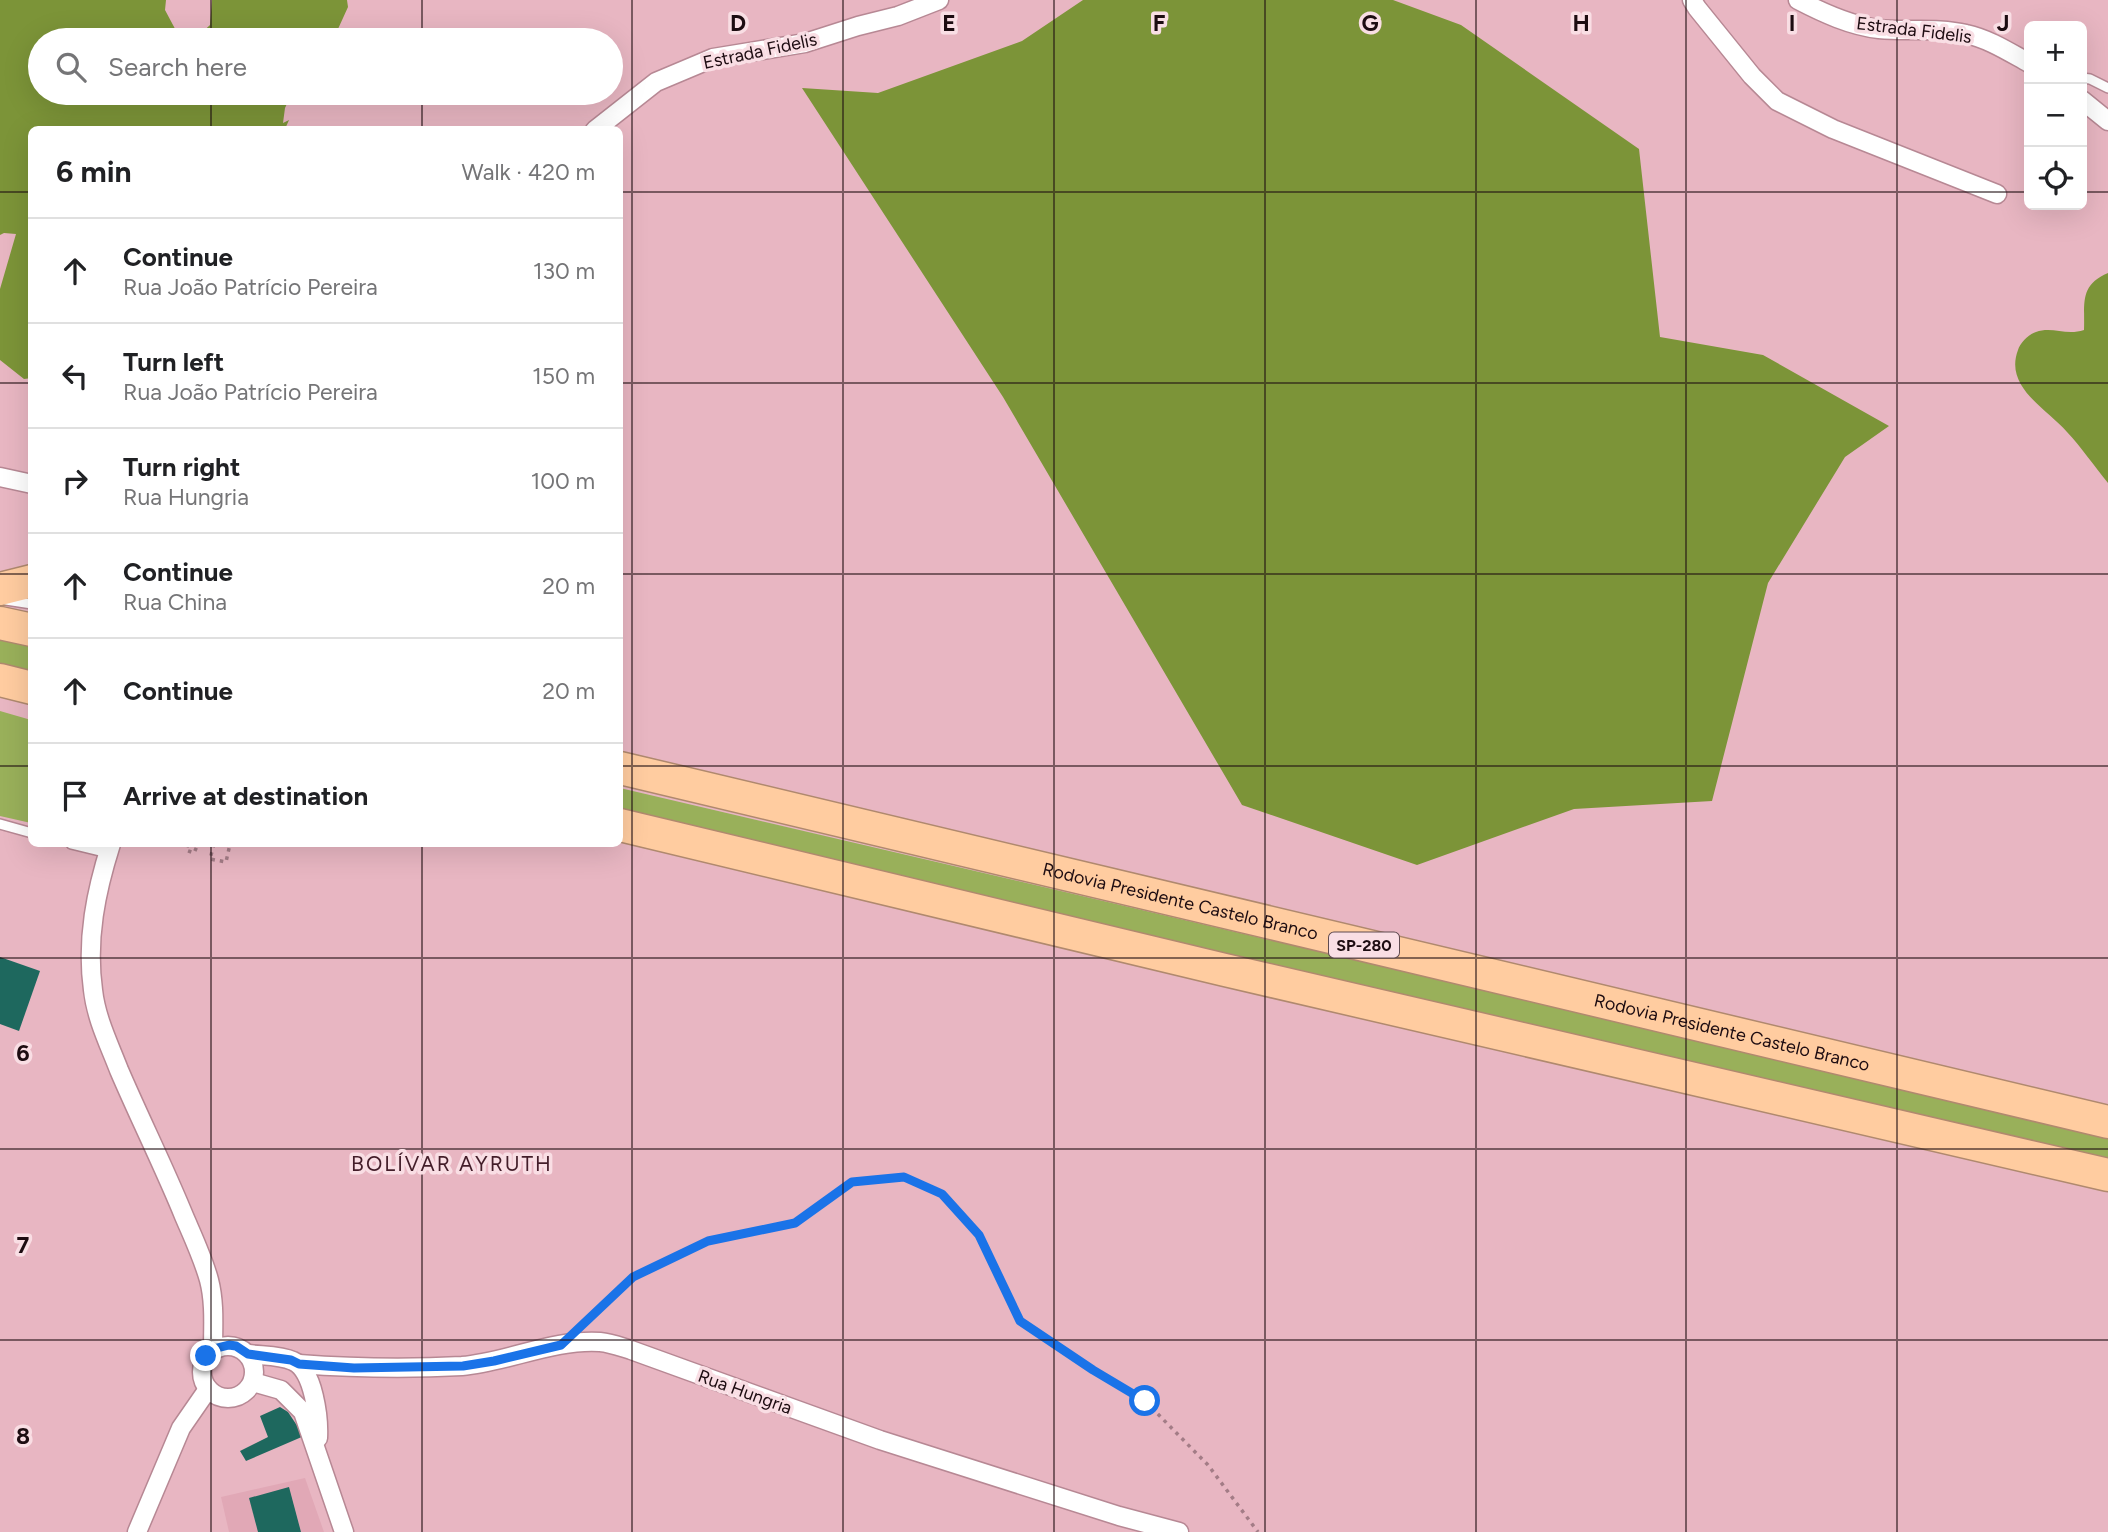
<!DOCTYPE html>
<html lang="en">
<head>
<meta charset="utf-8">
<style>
  :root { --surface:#fff; --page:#f2f2f2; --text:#202124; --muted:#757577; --line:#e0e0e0 }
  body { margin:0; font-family:Figtree,sans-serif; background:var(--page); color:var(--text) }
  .controls { position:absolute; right:21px; top:21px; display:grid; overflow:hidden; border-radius:10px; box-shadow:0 7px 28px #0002 }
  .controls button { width:63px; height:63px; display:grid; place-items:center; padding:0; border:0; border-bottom:2px solid var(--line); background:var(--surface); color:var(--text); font:35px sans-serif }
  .stop { position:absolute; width:21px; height:21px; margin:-16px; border:5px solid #1a73e8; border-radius:50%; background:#fff }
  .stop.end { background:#1a73e8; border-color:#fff; box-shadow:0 2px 7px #0008 }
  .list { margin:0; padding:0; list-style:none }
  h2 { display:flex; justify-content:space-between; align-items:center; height:91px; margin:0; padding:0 28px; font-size:30px }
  h2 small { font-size:23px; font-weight:400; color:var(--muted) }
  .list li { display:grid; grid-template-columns:46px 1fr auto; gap:21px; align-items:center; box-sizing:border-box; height:105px; padding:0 28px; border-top:2px solid var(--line) }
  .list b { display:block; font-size:26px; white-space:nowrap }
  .list p { margin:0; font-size:23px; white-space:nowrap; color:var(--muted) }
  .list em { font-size:23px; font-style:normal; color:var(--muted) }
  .icon { flex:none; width:38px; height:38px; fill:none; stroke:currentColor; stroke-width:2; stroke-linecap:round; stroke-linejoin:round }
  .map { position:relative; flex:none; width:2108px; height:1532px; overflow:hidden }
  .search { position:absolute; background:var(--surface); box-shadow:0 7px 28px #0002; left:28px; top:28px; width:595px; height:77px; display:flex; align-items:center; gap:18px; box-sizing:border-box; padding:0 24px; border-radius:38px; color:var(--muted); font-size:26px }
  .panel { position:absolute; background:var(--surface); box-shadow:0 7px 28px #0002; left:28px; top:126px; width:595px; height:721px; border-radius:10px }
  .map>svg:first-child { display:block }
</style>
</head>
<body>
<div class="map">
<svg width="2108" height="1532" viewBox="0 0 2108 1532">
  <rect width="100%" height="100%" fill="#e8b6c2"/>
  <polygon fill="#e1a8b6" points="305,1478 324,1532 229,1532 221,1497"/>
  <g fill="#99b05a">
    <polygon points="0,640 31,647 31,671 0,664"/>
    <polygon points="0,711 31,720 31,823 0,816"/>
    <polygon points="620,788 2108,1136 2108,1162 958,891 620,809"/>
  </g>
  <g fill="#7c9438">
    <polygon points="0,0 166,0 165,10 181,40 40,40 40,93 292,93 285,108 283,123 289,120 285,129 32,130 32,378 24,379 0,360 0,289 16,234 4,233 0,235"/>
    <polygon points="212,0 347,0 348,7 333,40 194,40 210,25"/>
    <polygon points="1083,0 1393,0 1461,25 1639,149 1660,337 1763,355 1889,426 1845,457 1768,583 1712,801 1574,809 1417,865 1242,805 1003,397 802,88 878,93 1022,41"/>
    <path d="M2108 273V483C2094 466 2082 448 2067 432 2046 408 2004 387 2018 350 2020 343 2029 334 2036 332 2052 326 2066 336 2084 330 2085 304 2079 285 2108 273Z"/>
  </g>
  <g fill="#1e685e">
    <polygon points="0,957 40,971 19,1031 0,1024"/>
    <polygon points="280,1407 288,1412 304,1436 246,1461 240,1451 268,1437 260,1416"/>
    <polygon points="289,1487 301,1532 258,1532 249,1498"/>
  </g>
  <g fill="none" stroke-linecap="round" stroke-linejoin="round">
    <g stroke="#b78894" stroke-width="12">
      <g id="service">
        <polyline points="2082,78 2090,79 2108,88"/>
        <polyline points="6,600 32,604"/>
        <polyline points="0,824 32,833"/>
        <polyline points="71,844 108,853"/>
      </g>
    </g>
    <g stroke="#b78894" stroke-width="21">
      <g id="minor">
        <polyline points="1692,0 1697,8 1752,76 1777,101 1833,129 1997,194"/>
        <path d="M1798 0C1823 13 1851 26 1879 29 1908 32 1937 27 1966 34 1989 39 2009 52 2029 63"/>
        <polyline points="2082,100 2108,121"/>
        <polyline points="595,130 656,82 713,58 805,43 858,26 898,16 939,0"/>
        <polyline points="0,477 32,484"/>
        <path d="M111 844C96 891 86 939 93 990 96 1018 109 1044 119 1070 140 1119 164 1167 184 1216 193 1237 203 1258 209 1280 215 1303 213 1327 213 1349"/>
        <circle cx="228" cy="1372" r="26"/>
        <path d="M248 1354C262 1356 280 1355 293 1361 314 1370 319 1419 318 1438"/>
        <path d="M299 1364C353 1368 408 1369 462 1366 508 1362 553 1339 600 1342 611 1343 621 1347 631 1350L880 1440 1119 1516 1179 1532"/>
        <polyline points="253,1382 281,1390 303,1412 344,1532"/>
        <polyline points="137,1532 181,1428 208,1389"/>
      </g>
    </g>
    <g stroke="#b0896e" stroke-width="35">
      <g id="motorway">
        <polyline points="0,589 32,581"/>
        <polyline points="0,623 32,630"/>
        <polyline points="0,680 32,688"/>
        <path id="s1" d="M620 768 2108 1122"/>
        <polyline points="620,825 1225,970 2108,1175"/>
      </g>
    </g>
    <g stroke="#a37c86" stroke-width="3.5" stroke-dasharray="3.5 5" stroke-linecap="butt">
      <polyline points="188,844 186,850 194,853 198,844"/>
      <polyline points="214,844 210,859 226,862 230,844"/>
      <polyline points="583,1324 633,1277 708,1241 795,1223 852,1182 904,1177 942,1194 979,1235 1019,1321 1093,1371 1145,1401 1208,1465 1258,1532"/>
    </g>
    <use href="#service" stroke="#fff" stroke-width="9"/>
    <use href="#minor" stroke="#fff" stroke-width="18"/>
    <use href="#motorway" stroke="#ffcca0" stroke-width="32"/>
  </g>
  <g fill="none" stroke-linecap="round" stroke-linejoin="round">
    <polyline stroke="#1a73e8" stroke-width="9" points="206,1356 213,1349 229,1345 236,1346 248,1354 291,1360 299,1364 354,1368 463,1366 494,1361 561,1345 633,1277 708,1241 795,1223 852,1182 904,1177 942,1194 979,1235 1020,1321 1093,1370 1145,1401"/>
  </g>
  <path fill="none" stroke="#1d0c11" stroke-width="2" stroke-opacity="0.55" d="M211 0V40M422 0V40M632 0V1532M843 0V1532M1054 0V1532M1265 0V1532M1476 0V1532M1686 0V1532M1897 0V1532M211 93V130M422 93V130M0 192H32M620 192H2029M2082 192H2108M0 383H32M620 383H2108M0 574H32M620 574H2108M0 766H32M620 766H2108M211 844V1532M422 844V1532M0 958H2108M0 1149H2108M0 1340H2108"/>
  <g text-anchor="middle" stroke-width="7" stroke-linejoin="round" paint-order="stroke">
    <rect fill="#f9dee4" stroke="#5f4b50" stroke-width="2" x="1329" y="932.5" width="70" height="25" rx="5"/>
    <g font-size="16" font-weight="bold" fill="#1d0c11">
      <text x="1364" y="951">SP-280</text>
    </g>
    <g font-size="18" fill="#1d0c11" stroke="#f9dee4">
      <text transform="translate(1914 30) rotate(7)" y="6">Estrada Fidelis</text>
      <text transform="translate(760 51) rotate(-12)" y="6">Estrada Fidelis</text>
      <text dy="6" stroke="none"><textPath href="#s1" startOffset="576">Rodovia Presidente Castelo Branco</textPath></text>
      <text dy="6" stroke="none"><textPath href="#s1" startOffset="1143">Rodovia Presidente Castelo Branco</textPath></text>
      <text transform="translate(745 1392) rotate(20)" y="6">Rua Hungria</text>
    </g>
    <g font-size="21" letter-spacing="2" fill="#431d29" stroke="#f9dee4">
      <text x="452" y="1171">BOLÍVAR AYRUTH</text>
    </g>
  </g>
  <g font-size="23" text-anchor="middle" font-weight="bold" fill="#1d0c11" stroke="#f9dee4" stroke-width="7" stroke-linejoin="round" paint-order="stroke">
    <text x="738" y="31">D</text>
    <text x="949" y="31">E</text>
    <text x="1159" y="31">F</text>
    <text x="1370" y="31">G</text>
    <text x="1581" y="31">H</text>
    <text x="1792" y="31">I</text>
    <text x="2003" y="31">J</text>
    <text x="23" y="1061">6</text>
    <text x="23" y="1253">7</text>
    <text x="23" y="1444">8</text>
  </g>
</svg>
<div class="controls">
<button>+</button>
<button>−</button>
<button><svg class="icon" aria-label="locate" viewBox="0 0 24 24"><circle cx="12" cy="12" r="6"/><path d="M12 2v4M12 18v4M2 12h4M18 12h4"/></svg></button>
</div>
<div class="stop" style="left:1145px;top:1401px"></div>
<div class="stop end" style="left:206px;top:1356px"></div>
<div class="search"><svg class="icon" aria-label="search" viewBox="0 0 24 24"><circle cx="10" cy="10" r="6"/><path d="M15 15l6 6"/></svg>Search here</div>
<section class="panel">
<h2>6 min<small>Walk · 420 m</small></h2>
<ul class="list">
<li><svg class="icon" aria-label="ahead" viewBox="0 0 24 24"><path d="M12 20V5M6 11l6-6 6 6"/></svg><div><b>Continue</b><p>Rua João Patrício Pereira</p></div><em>130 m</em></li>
<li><svg class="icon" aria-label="left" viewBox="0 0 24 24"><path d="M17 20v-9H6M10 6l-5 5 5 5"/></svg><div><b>Turn left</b><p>Rua João Patrício Pereira</p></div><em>150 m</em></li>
<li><svg class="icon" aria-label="right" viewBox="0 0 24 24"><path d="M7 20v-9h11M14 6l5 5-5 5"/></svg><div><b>Turn right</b><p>Rua Hungria</p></div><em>100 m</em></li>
<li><svg class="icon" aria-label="ahead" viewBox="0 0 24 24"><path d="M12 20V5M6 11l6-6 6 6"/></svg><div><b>Continue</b><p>Rua China</p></div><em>20 m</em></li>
<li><svg class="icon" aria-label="ahead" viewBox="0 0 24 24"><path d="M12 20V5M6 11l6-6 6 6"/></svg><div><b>Continue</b></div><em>20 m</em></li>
<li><svg class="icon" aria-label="arrive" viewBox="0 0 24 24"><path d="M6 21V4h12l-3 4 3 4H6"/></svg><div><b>Arrive at destination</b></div></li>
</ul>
</section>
</div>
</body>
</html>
